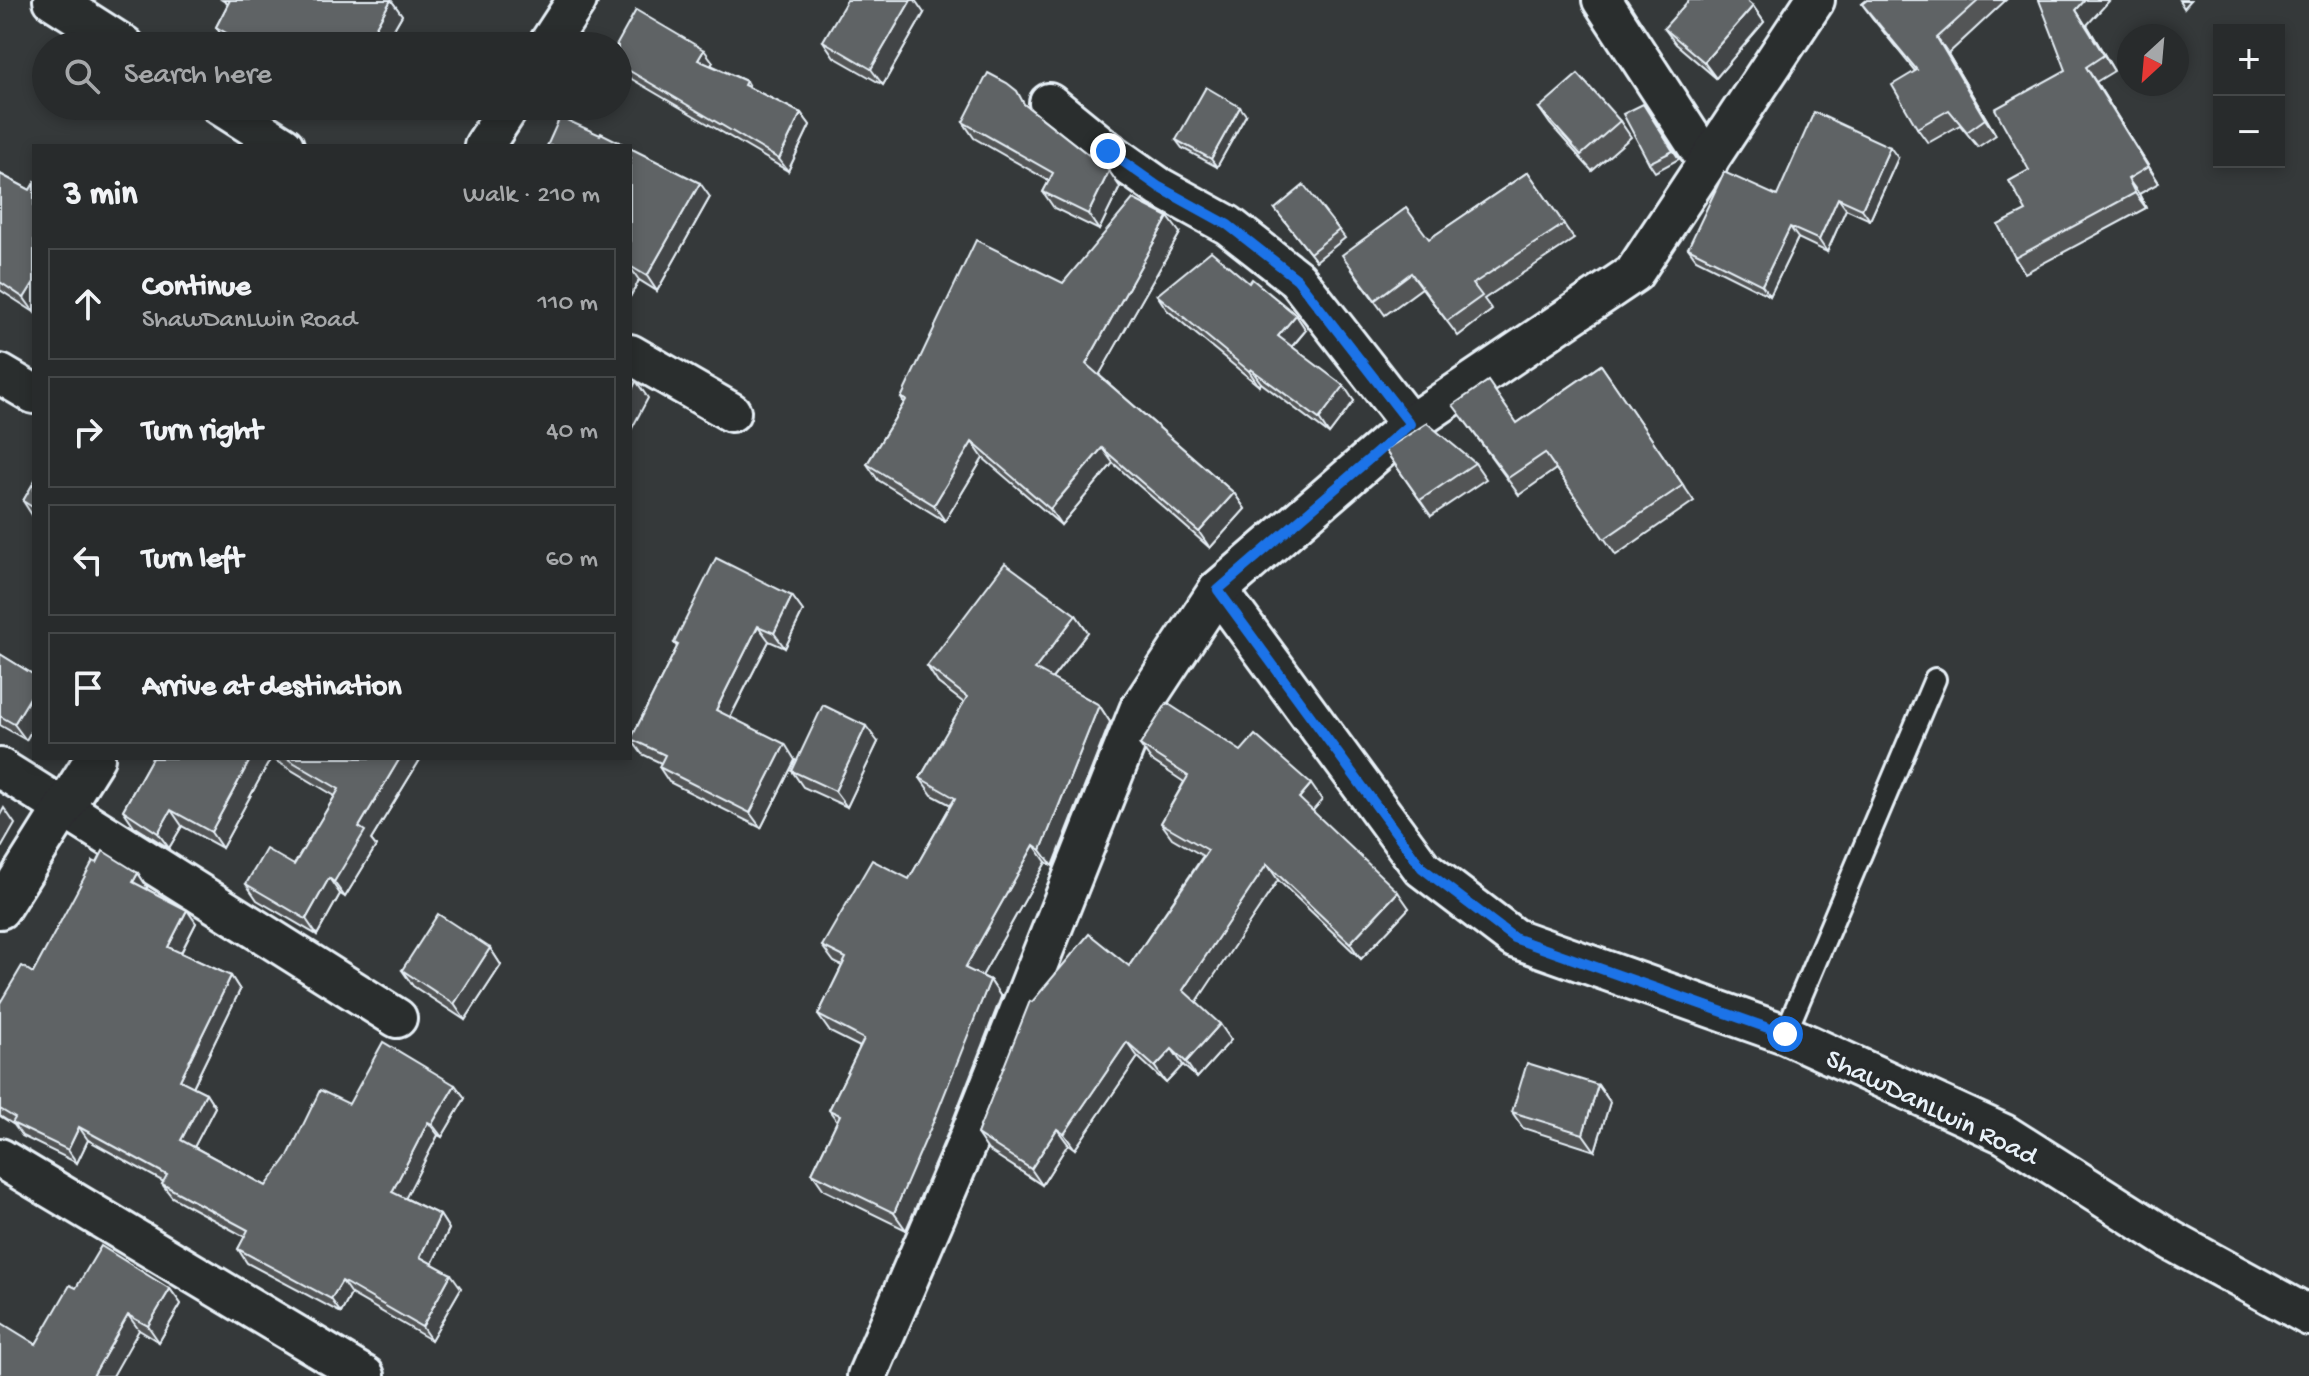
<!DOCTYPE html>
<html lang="en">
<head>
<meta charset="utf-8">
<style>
  :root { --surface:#282b2c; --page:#343738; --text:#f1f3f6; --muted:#a5a7a9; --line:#444748 }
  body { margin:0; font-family:"Gochi Hand",sans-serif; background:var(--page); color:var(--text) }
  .controls { position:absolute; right:24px; top:24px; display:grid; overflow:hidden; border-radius:0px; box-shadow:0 4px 12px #0003 }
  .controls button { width:72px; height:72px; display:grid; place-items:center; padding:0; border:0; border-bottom:2px solid var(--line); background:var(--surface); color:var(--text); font:40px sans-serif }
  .compass { position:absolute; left:2117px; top:24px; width:72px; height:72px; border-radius:50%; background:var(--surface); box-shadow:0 4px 12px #0003; rotate:206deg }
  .stop { position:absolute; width:24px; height:24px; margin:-18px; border:6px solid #1a73e8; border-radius:50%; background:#fff }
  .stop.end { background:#1a73e8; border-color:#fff; box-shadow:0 2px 8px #0008 }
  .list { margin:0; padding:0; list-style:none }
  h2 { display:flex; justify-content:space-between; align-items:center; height:104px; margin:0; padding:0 32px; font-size:34px }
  h2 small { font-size:26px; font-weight:400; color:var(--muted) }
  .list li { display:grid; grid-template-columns:52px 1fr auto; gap:24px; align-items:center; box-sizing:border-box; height:112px; margin:0 16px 16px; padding:0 16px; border:2px solid var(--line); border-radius:0px }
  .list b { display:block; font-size:30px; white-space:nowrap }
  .list p { margin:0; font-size:26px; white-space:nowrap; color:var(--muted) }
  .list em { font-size:26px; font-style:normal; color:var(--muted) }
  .icon { flex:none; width:44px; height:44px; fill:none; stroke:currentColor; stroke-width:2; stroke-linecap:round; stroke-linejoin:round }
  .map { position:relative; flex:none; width:2309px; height:1376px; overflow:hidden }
  .search { position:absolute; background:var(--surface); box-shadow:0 4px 12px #0003; left:32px; top:32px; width:600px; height:88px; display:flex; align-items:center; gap:20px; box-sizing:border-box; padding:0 28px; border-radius:44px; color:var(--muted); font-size:30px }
  .panel { position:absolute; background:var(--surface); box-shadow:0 4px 12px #0003; left:32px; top:144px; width:600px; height:616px; border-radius:0px }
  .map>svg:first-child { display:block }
</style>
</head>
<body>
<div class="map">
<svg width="2309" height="1376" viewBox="0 0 2309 1376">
  <rect width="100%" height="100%" fill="#35393a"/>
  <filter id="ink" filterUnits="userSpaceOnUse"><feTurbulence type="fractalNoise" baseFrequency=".0125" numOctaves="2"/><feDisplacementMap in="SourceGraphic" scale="16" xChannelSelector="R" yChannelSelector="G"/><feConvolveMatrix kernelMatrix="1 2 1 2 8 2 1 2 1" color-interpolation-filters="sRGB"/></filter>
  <g filter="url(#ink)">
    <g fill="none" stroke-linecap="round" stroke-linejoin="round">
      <g stroke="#e8f1f8" stroke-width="26">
        <polyline id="lane" points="1785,1034 1935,679"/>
      </g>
      <g stroke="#e8f1f8" stroke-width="44">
        <g id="street">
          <polyline points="53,0 125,46"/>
          <polyline points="1602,0 1708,163"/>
          <polyline points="547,46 577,0"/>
          <polyline points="1049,103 1108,151 1159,187 1228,225 1297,279 1410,424"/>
          <polyline points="221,106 284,146"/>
          <polyline points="484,146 510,106"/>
          <polyline points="630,354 731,412"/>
          <polyline points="0,374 34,394"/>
          <polyline points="1218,590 1422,868 1514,938 1785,1034 2004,1134 2172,1241 2309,1316"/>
          <polyline points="0,768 397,1018"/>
          <polyline points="0,909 95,758"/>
          <polyline points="0,1158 365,1376"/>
          <polyline points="867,1376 969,1138 1139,710 1218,590 1410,424 1634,273 1815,0"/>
        </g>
      </g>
      <use href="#lane" stroke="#2a2d2e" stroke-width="20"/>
      <use href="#street" stroke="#2a2d2e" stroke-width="38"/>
    </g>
    <g fill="#525557" stroke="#e8f1f8" stroke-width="2">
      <polygon points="222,0 391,0 402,15 384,46 234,46 226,42 216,27 228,4"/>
      <polygon points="1867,0 2006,0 1948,54 1996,135 1978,147 1960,125 1928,143 1917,128 1915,71 1873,19 1862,4"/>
      <polygon points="1753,6 1764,22 1716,78 1676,44 1664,28"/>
      <polygon points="924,13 883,85 834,57 823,41"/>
      <polygon points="2087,25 2114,71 2096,82 2159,183 2139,194 2146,208 2025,273 2015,258 2026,211 2029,170 2066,70"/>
      <polygon points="618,46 713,62 711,65 746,81 750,88 801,113 810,125 788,171 618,71"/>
      <polygon points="1643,104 1679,159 1655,172 1649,163"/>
      <polygon points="1028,107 1109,171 1120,187 1099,230 1054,208 1043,192 1049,181 974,138 963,122"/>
      <polygon points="1539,108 1620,121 1631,137 1592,171 1550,124"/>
      <polygon points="1246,115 1217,167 1182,148 1176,140"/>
      <polygon points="630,148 710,197 657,291 639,280 630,297"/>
      <polygon points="1898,158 1870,220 1846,209 1827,252 1798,238 1770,296 1696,259 1688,248 1777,196"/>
      <polygon points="1528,172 1574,239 1484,299 1492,310 1458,336 1422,288 1385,315 1352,270 1429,239"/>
      <polygon points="0,174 30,190 34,183 34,312 0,290"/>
      <polygon points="1275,209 1339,230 1345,238 1316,261"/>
      <polygon points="1180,233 1099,375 1234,493 1245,509 1210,548 1113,463 1061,525 983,458 945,521 878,480 867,464 904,403 901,398 1063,283"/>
      <polygon points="1157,295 1306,330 1292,347 1354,401 1329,434 1261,383 1259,386 1167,310"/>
      <polygon points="1601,365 1694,501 1616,555 1556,469 1519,495 1465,421 1517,423"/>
      <polygon points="1385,450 1475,463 1486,479 1431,516"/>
      <polygon points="34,482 34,518 23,501"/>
      <polygon points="792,596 803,611 785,648 769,641 730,718 795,760 761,828 669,782 659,767 661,763 642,754 631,739 677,647 674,643"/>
      <polygon points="1076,615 1088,632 1052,679 1099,705 1110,722 1053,866 1046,862 982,976 990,980 1001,997 949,1130 906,1230 824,1190 812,1173 837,1121 829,1110 860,1047 830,1032 818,1015 842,966 834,962 822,946 909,879 951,805 932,795 920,778 964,703 938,683 927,666"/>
      <polygon points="0,654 34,675 34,726 26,740 0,725"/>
      <polygon points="878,742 847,807 803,787 792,771"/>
      <polygon points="1140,745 1241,751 1322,800 1312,811 1409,908 1361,959 1278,880 1196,1002 1231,1040 1197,1078 1183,1065 1166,1083 1138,1057 1075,1149 1068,1144 1042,1185 988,1150 977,1134 1032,1002 1129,966 1203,856 1172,838 1161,823 1184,782 1151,760"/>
      <polygon points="152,758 421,758 371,840 376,846 345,897 340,894 317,935 257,900 246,884 294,865 335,796 271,758 222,848 182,826 169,848 134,826 123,810"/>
      <polygon points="97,863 138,873 147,887 146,888 196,923 181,953 231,976 240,990 193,1087 206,1093 215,1107 194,1147 266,1186 349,1104 455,1085 465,1098 442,1137 438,1135 405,1198 440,1215 449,1229 432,1264 461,1288 431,1340 351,1294 341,1313 247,1263 238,1249 245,1237 172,1197 162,1184 164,1182 88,1140 77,1163 22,1136 14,1125 0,1116 0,1003 33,973"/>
      <polygon points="490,948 501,965 465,1020 413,986 402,970"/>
      <polygon points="1598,1085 1610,1102 1595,1151 1523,1128 1512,1112"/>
      <polygon points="76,1288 170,1289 181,1304 159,1342 139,1330 36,1344"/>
    </g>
    <g fill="#424547" stroke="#e8f1f8" stroke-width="2">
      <polygon points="391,0 402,15 384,46 365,46"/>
      <polygon points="911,0 915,0 924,13 883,85 871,69"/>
      <polygon points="2085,0 2110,0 2087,25 2114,71 2076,10"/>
      <polygon points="2179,0 2191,0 2184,8"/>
      <polygon points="1753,6 1764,22 1716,78 1704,62"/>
      <polygon points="1937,38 1948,54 1996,135 1985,119"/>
      <polygon points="704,50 713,62 707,72 698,60"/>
      <polygon points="2086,67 2096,82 2159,183 2148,167"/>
      <polygon points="1240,107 1246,115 1217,167 1211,159"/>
      <polygon points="801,113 810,125 788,171 779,159"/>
      <polygon points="1890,147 1898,158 1870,220 1862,209"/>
      <polygon points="1109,171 1120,187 1099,230 1088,214"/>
      <polygon points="2128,179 2139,194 2146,208 2135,193"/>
      <polygon points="700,183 710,197 657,291 647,276"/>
      <polygon points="1838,198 1846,209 1827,252 1819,240"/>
      <polygon points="1168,217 1180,233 1097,379 1086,364"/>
      <polygon points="1790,227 1798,238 1770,296 1762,285"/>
      <polygon points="630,267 639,280 630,297"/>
      <polygon points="34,282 34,312 24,298"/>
      <polygon points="1296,315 1306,330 1288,351 1278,336"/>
      <polygon points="1251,369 1261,383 1259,386 1249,371"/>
      <polygon points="636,381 648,398 630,432 630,394"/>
      <polygon points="1344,386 1354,401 1329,434 1319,419"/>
      <polygon points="972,442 983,458 945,521 934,505"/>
      <polygon points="1102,448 1113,463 1061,525 1050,509"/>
      <polygon points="1234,493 1245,509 1210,548 1199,532"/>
      <polygon points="792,596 803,611 785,648 774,633"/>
      <polygon points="1076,615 1088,632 1046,686 1035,669"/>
      <polygon points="758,626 769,641 726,725 716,710"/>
      <polygon points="34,691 34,726 26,740 14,724"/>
      <polygon points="1099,705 1110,722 1053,866 1041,850"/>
      <polygon points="866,726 878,742 847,807 835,791"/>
      <polygon points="785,744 795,760 761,828 750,813"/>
      <polygon points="251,758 271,758 222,848 211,832"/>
      <polygon points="400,758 421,758 371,840 376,846 345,897 334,882 359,827"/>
      <polygon points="1311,784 1322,800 1310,814 1299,798"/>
      <polygon points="4,808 15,824 0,850 0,815"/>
      <polygon points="171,810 182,826 169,848 158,833"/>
      <polygon points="1034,845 1046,862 977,985 965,968"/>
      <polygon points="1267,864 1278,880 1194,1006 1183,990"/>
      <polygon points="138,873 147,887 142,895 133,882"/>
      <polygon points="329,878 340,894 317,935 306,919"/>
      <polygon points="1398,892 1409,908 1361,959 1350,943"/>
      <polygon points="187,910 196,923 177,960 168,947"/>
      <polygon points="490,948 501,965 465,1020 454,1004"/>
      <polygon points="231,976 240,990 190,1093 180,1080"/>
      <polygon points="990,980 1001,997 949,1130 906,1230 894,1213"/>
      <polygon points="1220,1024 1231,1040 1197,1078 1186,1062"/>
      <polygon points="1127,1042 1138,1057 1075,1149 1064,1134"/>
      <polygon points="1172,1049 1183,1065 1166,1083 1155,1067"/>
      <polygon points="455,1085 465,1098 442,1137 432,1124"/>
      <polygon points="1598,1085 1610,1102 1595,1151 1583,1134"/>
      <polygon points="206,1093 215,1107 191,1153 181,1140"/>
      <polygon points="428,1122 438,1135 402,1205 392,1192"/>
      <polygon points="79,1127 88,1140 77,1163 68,1150"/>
      <polygon points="1057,1129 1068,1144 1042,1185 1031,1169"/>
      <polygon points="440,1215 449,1229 429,1270 420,1257"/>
      <polygon points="451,1274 461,1288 431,1340 422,1327"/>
      <polygon points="342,1281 351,1294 341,1313 331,1299"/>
      <polygon points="170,1289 181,1304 159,1342 148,1326"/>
      <polygon points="128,1315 139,1330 113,1376 93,1376"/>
    </g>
    <g fill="#5f6365" stroke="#e8f1f8" stroke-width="2">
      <polygon points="230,0 391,0 365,46 249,46 216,27"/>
      <polygon points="847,0 911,0 871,69 823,41"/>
      <polygon points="1689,0 1746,0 1753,6 1704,62 1664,28"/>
      <polygon points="1867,0 1979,0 1937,38 1985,119 1967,132 1949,110 1917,128 1892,85 1917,70 1862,4"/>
      <polygon points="2039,0 2085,0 2076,10 2104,55 2086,67 2148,167 2128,179 2135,193 2015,258 1998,225 2026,211 2009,181 2029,170 1995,109 2066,70"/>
      <polygon points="636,10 704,50 698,60 746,81 744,85 801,113 779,159 618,64 618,46 616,46"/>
      <polygon points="988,73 1007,83 1017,91 1024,104 1109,171 1088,214 1043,192 1053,173 963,122"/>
      <polygon points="1578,74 1620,121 1581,155 1539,108"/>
      <polygon points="1206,87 1240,107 1211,159 1176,140"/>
      <polygon points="1643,104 1673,151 1649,163 1623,114"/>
      <polygon points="1814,112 1890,147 1862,209 1838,198 1819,240 1790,227 1762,285 1688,248 1724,172 1777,196"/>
      <polygon points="560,117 600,135 601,133 627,146 547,146"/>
      <polygon points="630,148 700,183 647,276 630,266"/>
      <polygon points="1528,172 1564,224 1473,284 1482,296 1447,321 1411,273 1375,300 1342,255 1406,208 1429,239"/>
      <polygon points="0,174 30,190 34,183 34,282 24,298 0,282"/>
      <polygon points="1304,185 1339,230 1310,253 1275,209"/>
      <polygon points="1133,199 1168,217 1086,364 1234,493 1199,532 1102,448 1050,509 972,442 934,505 867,464 906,400 901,398 976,240 1063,283"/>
      <polygon points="1211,251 1249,283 1252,279 1296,315 1278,336 1344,386 1319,419 1251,369 1249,371 1157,295"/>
      <polygon points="1601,365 1683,485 1604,539 1545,453 1508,478 1453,405 1488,381 1517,423"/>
      <polygon points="630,378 636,381 630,394"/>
      <polygon points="1427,423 1475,463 1420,500 1385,450"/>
      <polygon points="34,482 34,508 23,501"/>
      <polygon points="716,558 792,596 774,633 758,626 716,710 785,744 750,813 659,767 665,755 631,739 678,645 674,643"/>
      <polygon points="1005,563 1076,615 1035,669 1099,705 1041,850 1034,845 965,968 990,980 937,1113 894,1213 812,1173 840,1115 829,1110 864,1039 818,1015 846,958 822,946 872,860 909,879 955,798 920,778 967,697 927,666"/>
      <polygon points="0,654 34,675 34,691 14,724 0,716"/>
      <polygon points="1167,703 1241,751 1255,735 1311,784 1299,798 1398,892 1350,943 1267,864 1183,990 1220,1024 1186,1062 1172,1049 1155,1067 1127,1042 1064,1134 1057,1129 1031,1169 977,1134 1030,1001 1032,1002 1089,934 1129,966 1208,850 1161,823 1188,776 1140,745"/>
      <polygon points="823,705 866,726 835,791 792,771"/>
      <polygon points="152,758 251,758 211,832 171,810 158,833 123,810"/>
      <polygon points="286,758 400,758 359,827 365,831 334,882 329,878 306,919 246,884 266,849 294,865 339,789"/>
      <polygon points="103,851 138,873 133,882 187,910 168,947 231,976 180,1080 206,1093 181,1140 266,1186 288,1156 320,1090 349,1104 383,1042 455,1085 432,1124 428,1122 392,1192 440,1215 420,1257 451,1274 422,1327 342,1281 331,1299 238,1249 248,1230 162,1184 167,1175 79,1127 68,1150 12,1123 15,1118 0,1109 0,1003 22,966 33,973 93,861 97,863"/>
      <polygon points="438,914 490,948 454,1004 402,970"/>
      <polygon points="1527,1063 1598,1085 1583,1134 1512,1112"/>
      <polygon points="101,1246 170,1289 148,1326 128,1315 93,1376 0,1376 0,1322 36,1344 70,1285 76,1288"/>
    </g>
  </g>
  <g fill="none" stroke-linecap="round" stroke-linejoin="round" filter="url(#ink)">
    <polyline stroke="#1a73e8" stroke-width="10" points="1108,151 1159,187 1228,225 1297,279 1410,424 1218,590 1422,868 1514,938 1785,1034"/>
  </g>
  <g text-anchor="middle" stroke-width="6" stroke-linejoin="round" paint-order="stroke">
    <g font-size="28" fill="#e8f1f8" stroke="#2a2d2e">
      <text transform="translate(1933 1105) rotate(26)" y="10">ShawDanLwin Road</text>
    </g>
  </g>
</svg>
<div class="controls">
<button>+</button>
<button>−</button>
</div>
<svg class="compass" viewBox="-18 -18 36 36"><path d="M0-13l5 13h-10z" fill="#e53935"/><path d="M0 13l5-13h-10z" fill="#a5a7a9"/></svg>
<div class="stop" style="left:1785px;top:1034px"></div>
<div class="stop end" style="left:1108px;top:151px"></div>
<div class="search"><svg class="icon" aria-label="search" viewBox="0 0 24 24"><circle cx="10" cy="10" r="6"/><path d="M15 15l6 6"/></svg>Search here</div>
<section class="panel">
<h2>3 min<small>Walk · 210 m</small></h2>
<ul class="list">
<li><svg class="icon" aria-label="ahead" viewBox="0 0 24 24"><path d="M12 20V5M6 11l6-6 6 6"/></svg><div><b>Continue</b><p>ShawDanLwin Road</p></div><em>110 m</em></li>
<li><svg class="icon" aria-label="right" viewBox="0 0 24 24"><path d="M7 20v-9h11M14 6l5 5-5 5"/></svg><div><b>Turn right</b></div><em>40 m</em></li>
<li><svg class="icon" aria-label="left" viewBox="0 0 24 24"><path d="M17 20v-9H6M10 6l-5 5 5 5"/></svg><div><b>Turn left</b></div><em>60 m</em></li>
<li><svg class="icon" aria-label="arrive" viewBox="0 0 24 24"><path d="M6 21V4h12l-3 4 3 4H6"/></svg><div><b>Arrive at destination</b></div></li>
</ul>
</section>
</div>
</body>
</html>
